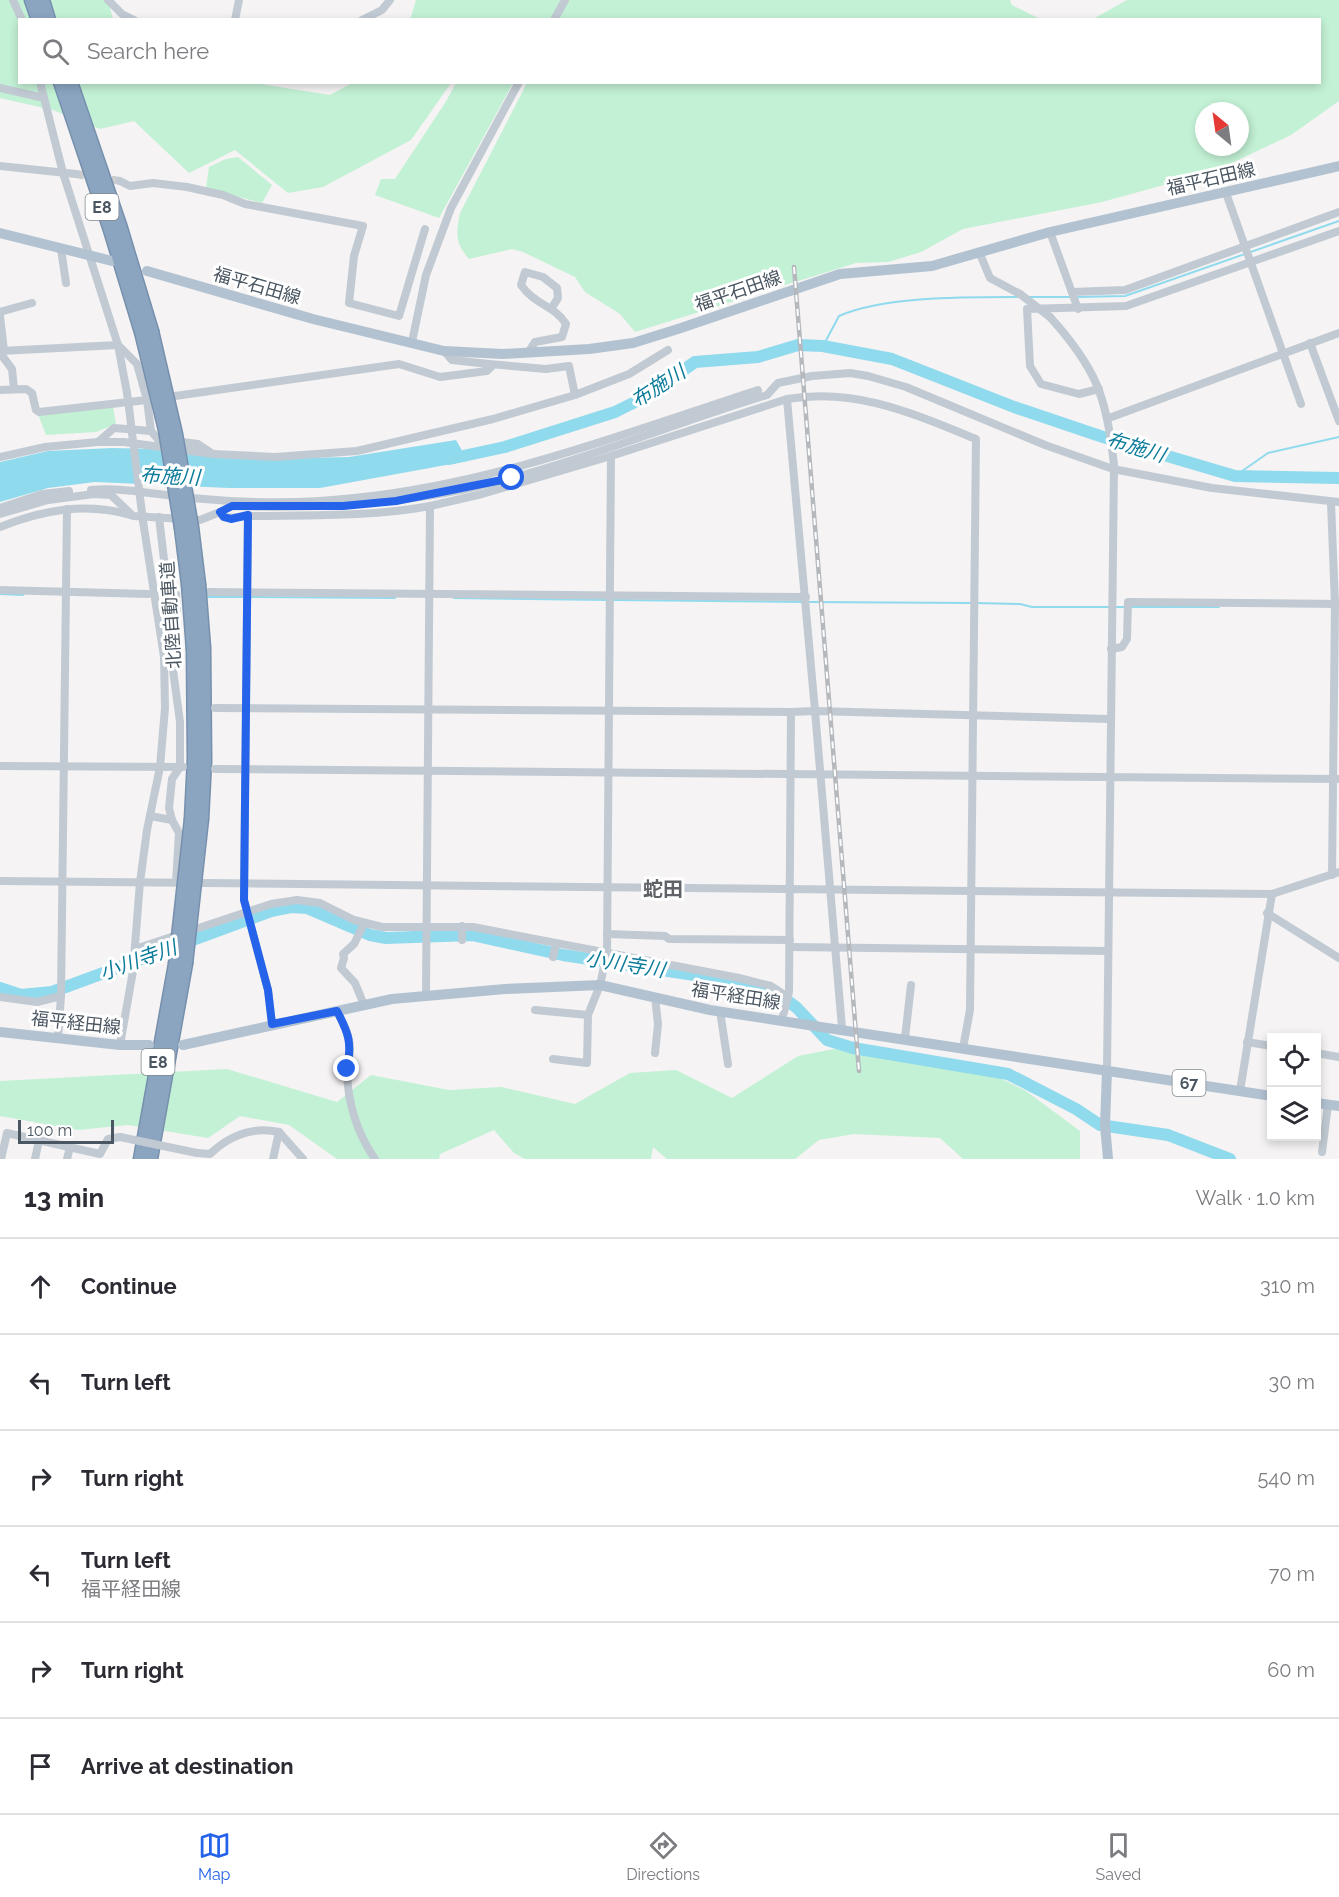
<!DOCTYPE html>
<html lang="en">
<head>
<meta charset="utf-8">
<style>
  :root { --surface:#fff; --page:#f2f2f3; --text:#2b2b33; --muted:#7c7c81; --line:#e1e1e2; --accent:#2563eb }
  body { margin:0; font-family:Raleway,"Noto Sans JP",sans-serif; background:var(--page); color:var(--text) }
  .controls { position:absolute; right:18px; bottom:18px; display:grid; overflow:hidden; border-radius:0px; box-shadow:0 3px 9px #0003 }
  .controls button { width:54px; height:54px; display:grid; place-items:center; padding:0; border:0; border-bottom:2px solid var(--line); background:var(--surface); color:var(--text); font:30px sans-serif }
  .compass { position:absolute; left:1195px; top:102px; width:54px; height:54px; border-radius:50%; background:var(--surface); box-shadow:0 3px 9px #0003; rotate:331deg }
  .scale { position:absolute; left:18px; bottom:15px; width:96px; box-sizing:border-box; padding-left:6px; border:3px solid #4a5661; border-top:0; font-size:16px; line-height:21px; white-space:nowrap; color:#4a5661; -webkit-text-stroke:4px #fff; paint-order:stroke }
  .stop { position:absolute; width:18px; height:18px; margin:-14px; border:4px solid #2563eb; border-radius:50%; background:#fff }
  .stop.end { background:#2563eb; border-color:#fff; box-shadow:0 2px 6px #0008 }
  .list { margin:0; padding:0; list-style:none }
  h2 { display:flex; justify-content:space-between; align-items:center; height:78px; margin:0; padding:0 24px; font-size:26px }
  h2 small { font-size:20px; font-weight:400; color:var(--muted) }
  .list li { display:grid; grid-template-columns:39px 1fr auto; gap:18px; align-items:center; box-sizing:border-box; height:96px; padding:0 24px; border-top:2px solid var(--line) }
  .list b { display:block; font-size:22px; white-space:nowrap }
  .list p { margin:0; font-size:20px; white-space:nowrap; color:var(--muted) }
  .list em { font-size:20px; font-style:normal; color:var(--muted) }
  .icon { flex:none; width:33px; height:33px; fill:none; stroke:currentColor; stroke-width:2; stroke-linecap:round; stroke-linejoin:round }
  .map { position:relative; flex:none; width:1339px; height:1159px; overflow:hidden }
  .search { position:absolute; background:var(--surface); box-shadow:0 3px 9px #0003; left:18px; right:18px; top:18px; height:66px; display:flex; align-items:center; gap:15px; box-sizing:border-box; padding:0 21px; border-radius:0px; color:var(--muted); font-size:22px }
  .sheet { height:654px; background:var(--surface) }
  nav { display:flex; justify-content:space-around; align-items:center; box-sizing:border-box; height:84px; border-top:2px solid var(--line); background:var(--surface); font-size:16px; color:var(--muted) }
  nav a { display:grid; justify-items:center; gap:3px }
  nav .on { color:var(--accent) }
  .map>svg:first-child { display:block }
</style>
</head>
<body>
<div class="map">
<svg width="1339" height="1159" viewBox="0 0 1339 1159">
  <rect width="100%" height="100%" fill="#f5f3f3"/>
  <g fill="#c3f1d5" fill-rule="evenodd">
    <polygon points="0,0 108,0 113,19 20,20 20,82 247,82 330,95 352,83 451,83 411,140 323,187 288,193 235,150 189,173 134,121 100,129 53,110 0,98"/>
    <polygon points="416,0 1010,0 1012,5 1040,19 410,20"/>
    <path d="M1127 0H1339V101L1291 135 1215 171 1102 202 963 229 921 252 888 262 856 263 635 332 620 314 585 292 575 277 523 252 512 249 469 259C455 243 456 234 460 213L527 83 1320 82V20L1093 19ZM1204 111H1240V147H1204Z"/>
    <polygon points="456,83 513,83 439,218 375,195 381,179 395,179 445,103"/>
    <polygon points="238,157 272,185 262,203 206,188 209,167 226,159"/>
    <polygon points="113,407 116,424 96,432 46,435 38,414"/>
    <polygon points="834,1049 968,1062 1026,1091 1080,1131 1080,1159 963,1159 940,1138 854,1134 819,1140 795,1159 667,1159 653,1147 651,1159 525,1159 514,1153 494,1130 440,1154 439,1159 337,1159 289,1125 240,1116 208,1138 128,1125 78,1130 0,1116 0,1081 227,1069 337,1102 371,1075 449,1090 501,1087 575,1104 630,1073 676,1070 732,1098 798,1056"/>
  </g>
  <polygon fill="#90daee" points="456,440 468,461 320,488 229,488 95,482 48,488 0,502 0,462 48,451 112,448 201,450 253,459 349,457"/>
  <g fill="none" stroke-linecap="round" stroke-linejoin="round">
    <g stroke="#90daee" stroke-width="2">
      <polyline points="1028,297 1070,297"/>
      <polyline points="1076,297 1125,296 1339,221"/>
      <path d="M823 346 839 316C885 296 968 297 1019 297"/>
      <polyline points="1235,476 1268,453 1339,437"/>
      <polyline points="0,594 23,595"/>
      <polyline points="205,597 245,597"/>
      <polyline points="250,597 395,598"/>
      <polyline points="454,598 608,600"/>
      <polyline points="613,600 803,602"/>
      <polyline points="808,602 971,603"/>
      <polyline points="976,603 1020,604 1032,607 1219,607"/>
    </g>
    <g stroke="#90daee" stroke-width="12">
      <polyline points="449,459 505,447 615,412 645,397 695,362 758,357 798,345 823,346 892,359 1014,407 1103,437 1235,476 1339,478"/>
      <polyline points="0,988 21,995 52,992 271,911 291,907 307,908 370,935 386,938 472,935 563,955 747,983 775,991 797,1008 827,1040 853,1048 1008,1074 1076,1109 1100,1125 1168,1135 1230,1159"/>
    </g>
    <polyline stroke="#caccce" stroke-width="8" stroke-dasharray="8 4" stroke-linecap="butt" points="76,174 120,181"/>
    <g stroke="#7690ad" stroke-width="15">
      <g id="highway">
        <polyline points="31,0 38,20"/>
        <polyline points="43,0 49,20"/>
        <polyline points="60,82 110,230 141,332"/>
        <polyline points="71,82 120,225 152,331"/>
        <polyline points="192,527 199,584"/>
        <polyline points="181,528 188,584"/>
        <polyline points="191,819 194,759 193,650"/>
        <polyline points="202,819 205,761 204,648"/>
        <polyline points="140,1159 175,964"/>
        <polyline points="151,1159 186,964"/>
      </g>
    </g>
    <g stroke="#c1cad2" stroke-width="8">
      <polyline points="13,0 22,20"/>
      <polyline points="108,0 122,14 134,20"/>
      <polyline points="235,20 239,0"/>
      <polyline points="362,20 382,10 390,0"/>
      <polyline points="554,20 565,0"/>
      <polyline points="40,82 63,173 118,345 127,393"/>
      <polyline points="0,88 44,98"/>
      <polyline points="0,166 76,174"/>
      <polyline points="120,181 130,186 153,183 187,187 223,195 245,204 363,226 354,256 349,303 399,316 425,229"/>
      <polyline points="1226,193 1301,404"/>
      <polyline points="1050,232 1078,309"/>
      <polyline points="61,249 66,283"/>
      <polyline points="980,254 990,278 1020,294"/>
      <polyline points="1072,292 1125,290 1339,212"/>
      <polyline points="0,312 32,303"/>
      <polyline points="0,316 4,351"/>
      <path d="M1050 317C1096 368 1107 397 1114 465L1107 1071"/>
      <polyline points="412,342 426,275 451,208 519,82"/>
      <polyline points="1310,343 1339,421"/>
      <polyline points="0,351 118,345 137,364 147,400 399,364 440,377 487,371 491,367 489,364 452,360 444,351"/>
      <polyline points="0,353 12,369 14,389"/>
      <path d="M528 353 535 342 562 337 566 324C554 305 535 305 521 285L525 272 543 277 557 288 558 298 551 309"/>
      <polyline points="1099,389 1079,394 1041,384 1030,366 1027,309 1126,306 1339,231"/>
      <polyline points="0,390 26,389 32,393 36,410 39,412 147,400 151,431 114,428 98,442 124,442 213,454 198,444 158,439 151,431"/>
      <polyline points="575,395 629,374 668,350"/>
      <polyline points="129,407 131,425"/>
      <polyline points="1109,418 1339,333"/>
      <polyline points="213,454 275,457 357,451 493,419 575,395 569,366 546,369 489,364"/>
      <polyline points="0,457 45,447 98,442"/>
      <path d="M91 490C124 487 158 495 191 498 244 503 301 504 354 498 494 484 626 433 758 390"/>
      <polyline points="1331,502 1335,604 1332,875"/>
      <polyline points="430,506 482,494 611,456"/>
      <polyline points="0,508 42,494 69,491"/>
      <path d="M220 512 232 506C326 509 421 503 512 478 598 455 682 421 767 395L778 383 812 376 850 373 868 376 906 387 1045 445 1113 469 1212 488 1339 502"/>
      <path d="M0 514 48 500 94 494 111 495 133 516 200 520 220 512 223 517C233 519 241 516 251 516 310 515 371 517 430 506L426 994"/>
      <polyline points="248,515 244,900 268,990 272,1024"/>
      <polyline points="159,517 168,594"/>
      <path d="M0 527C43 510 85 502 130 515"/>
      <polyline points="0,590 148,594"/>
      <polyline points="209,592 806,597"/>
      <polyline points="1111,649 1122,647 1127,639 1128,602 1339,604"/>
      <polyline points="168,656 178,649 176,594"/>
      <polyline points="215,708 791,712"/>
      <polyline points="0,766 183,767"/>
      <polyline points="215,769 1339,779"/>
      <polyline points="150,816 172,820 169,808 172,779 180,767 180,722 171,655"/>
      <polyline points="172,820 179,833 176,882"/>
      <polyline points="0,881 1272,894 1339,872"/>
      <polyline points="1267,913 1339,958"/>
      <polyline points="607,934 665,936 669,939 790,940"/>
      <polyline points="462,940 462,926"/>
      <polyline points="790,947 1108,951"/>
      <polyline points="135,949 271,904 297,900 320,903 354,920 382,927 473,927 739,978 771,986 788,997"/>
      <polyline points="553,957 556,944"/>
      <polyline points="0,997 37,1002 61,996"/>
      <polyline points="364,1005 355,983 341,968 344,958 343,954 354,944 364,924"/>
      <polyline points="535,1010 588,1015 600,985 607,953 611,456 787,399"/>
      <path d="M337 1011C343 1024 350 1034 350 1049 350 1057 347 1065 347 1072 348 1104 357 1133 375 1159"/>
      <polyline points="720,1011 728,1064"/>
      <path d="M782 1020 789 992 791 712 815 711 787 399C856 387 914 414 976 439L970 1010 963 1048"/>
      <polyline points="842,1028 815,711 1109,719"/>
      <polyline points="58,1038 61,996 67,509"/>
      <polyline points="905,1038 911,985"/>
      <polyline points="1247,1042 1272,1046"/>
      <polyline points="120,1045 133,971 140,882 147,830 160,767 165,708 164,657 143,521"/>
      <polyline points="655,1053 658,1024 655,997"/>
      <polyline points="1316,1053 1339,1057"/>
      <polyline points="553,1059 587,1063 588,1015"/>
      <polyline points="1240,1091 1272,894"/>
      <polyline points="279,1132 303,1159"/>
      <polyline points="1322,1152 1328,1105"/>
      <path d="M197 1153 210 1154C229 1136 251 1126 279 1132L273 1159"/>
      <polyline points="1,1159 7,1133 100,1154 108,1139 120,1137"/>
      <polyline points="35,1159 39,1140"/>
      <polyline points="67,1159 70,1147"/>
    </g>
    <g stroke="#b3c2d1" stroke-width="10">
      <polyline points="0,233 112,261"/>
      <polyline points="147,271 313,319 444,351 503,354 589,349 633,343 681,328 840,274 932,266 1050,232 1339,166"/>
      <polyline points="0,1032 120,1045 149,1045"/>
      <polyline points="183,1045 392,999 505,989 600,985 710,1010 1272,1096"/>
      <polyline points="1107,1071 1105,1125 1108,1159"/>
      <polyline points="1316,1103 1339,1106"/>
    </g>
    <use href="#highway" stroke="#8ba5c1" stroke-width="12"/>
    <g stroke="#b5b8bd" stroke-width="4.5">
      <polyline id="rail" points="794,267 859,1071"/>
    </g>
    <use href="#rail" stroke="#fff" stroke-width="2" stroke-dasharray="7" stroke-linecap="butt"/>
    <g stroke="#7690ad" stroke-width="15" stroke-linecap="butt">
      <g id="highway-bridge">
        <polyline points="152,331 176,434 192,527"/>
        <polyline points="141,332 165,430 181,528"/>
        <polyline points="188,584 193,650"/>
        <polyline points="199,584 204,648"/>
        <polyline points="175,964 191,819"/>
        <polyline points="186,964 202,819"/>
      </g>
    </g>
    <g stroke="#c1cad2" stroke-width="8">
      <polyline points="1020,294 1050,317"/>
      <polyline points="127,393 129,407"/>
      <polyline points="131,425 143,521"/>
      <polyline points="120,1137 197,1153"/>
    </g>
    <use href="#highway-bridge" stroke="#8ba5c1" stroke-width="12"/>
  </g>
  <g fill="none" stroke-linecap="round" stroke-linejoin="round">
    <path stroke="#2563eb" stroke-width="8" d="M347 1069C352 1043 349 1034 337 1011L272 1024 268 990 244 900 248 515 231 519 224 517 220 512 232 506H343L396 501 512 478"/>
  </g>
  <g text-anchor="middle" stroke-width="6" stroke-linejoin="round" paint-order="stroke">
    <g fill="#fff" stroke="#808990" stroke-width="1.5">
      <rect x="85.5" y="194" width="33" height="26" rx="4.5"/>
      <rect x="141.5" y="1049" width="33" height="26" rx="4.5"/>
      <rect x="1172.5" y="1070" width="33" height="26" rx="4.5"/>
    </g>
    <g font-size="16" font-weight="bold" fill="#4a5661">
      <text x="102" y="213">E8</text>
      <text x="158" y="1068">E8</text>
      <text x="1189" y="1089">67</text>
    </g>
    <g font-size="18" fill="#4a5661" stroke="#fff">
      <text transform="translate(1211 179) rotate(-13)" y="6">福平石田線</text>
      <text transform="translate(257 286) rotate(16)" y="6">福平石田線</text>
      <text transform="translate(738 291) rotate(-19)" y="6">福平石田線</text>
      <text transform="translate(171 615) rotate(-94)" y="6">北陸自動車道</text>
      <text transform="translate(736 996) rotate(9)" y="6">福平経田線</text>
      <text transform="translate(76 1023) rotate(6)" y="6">福平経田線</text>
    </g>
    <g font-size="20" font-style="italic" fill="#0c7c9b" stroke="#fff">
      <text transform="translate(658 386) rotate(-33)" y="7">布施川</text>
      <text transform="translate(1136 447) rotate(17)" y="7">布施川</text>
      <text transform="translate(170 476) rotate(3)" y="7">布施川</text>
      <text transform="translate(138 960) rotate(-20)" y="7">小川寺川</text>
      <text transform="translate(625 964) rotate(9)" y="7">小川寺川</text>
    </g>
    <g font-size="20" font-weight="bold" fill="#5f6368" stroke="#fff">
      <text x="663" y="896">蛇田</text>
    </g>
  </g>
</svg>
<div class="controls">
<button><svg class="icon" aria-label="locate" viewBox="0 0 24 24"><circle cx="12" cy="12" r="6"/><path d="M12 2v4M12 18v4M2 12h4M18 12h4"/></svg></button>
<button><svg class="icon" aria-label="layers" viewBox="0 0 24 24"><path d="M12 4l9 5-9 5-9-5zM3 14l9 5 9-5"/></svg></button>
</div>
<svg class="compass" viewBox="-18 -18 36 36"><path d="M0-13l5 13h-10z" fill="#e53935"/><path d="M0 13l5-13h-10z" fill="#7c7c81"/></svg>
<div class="scale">100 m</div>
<div class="stop" style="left:512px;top:478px"></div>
<div class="stop end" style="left:347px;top:1069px"></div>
<div class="search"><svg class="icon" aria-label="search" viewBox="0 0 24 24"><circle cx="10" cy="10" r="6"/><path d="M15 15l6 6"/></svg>Search here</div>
</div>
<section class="sheet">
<h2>13 min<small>Walk · 1.0 km</small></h2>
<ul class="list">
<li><svg class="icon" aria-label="ahead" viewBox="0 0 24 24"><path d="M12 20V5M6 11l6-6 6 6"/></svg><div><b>Continue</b></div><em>310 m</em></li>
<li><svg class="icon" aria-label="left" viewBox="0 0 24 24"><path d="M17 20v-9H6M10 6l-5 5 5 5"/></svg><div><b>Turn left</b></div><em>30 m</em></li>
<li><svg class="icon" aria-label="right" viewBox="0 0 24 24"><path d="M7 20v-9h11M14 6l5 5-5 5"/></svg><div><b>Turn right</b></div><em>540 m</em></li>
<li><svg class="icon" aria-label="left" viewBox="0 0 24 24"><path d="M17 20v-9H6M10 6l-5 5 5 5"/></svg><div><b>Turn left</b><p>福平経田線</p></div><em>70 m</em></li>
<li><svg class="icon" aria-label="right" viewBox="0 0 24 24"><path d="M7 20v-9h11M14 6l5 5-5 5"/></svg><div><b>Turn right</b></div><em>60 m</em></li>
<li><svg class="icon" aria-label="arrive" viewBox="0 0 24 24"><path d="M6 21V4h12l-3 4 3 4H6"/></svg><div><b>Arrive at destination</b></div></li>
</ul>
</section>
<nav>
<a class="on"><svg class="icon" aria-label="map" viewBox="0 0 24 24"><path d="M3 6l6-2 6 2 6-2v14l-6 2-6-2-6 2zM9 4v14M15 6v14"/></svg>Map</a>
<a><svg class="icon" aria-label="directions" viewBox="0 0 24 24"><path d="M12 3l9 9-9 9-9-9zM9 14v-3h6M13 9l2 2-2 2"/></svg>Directions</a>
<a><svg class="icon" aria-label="saved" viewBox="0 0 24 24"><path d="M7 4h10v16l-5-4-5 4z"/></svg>Saved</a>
</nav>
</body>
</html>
